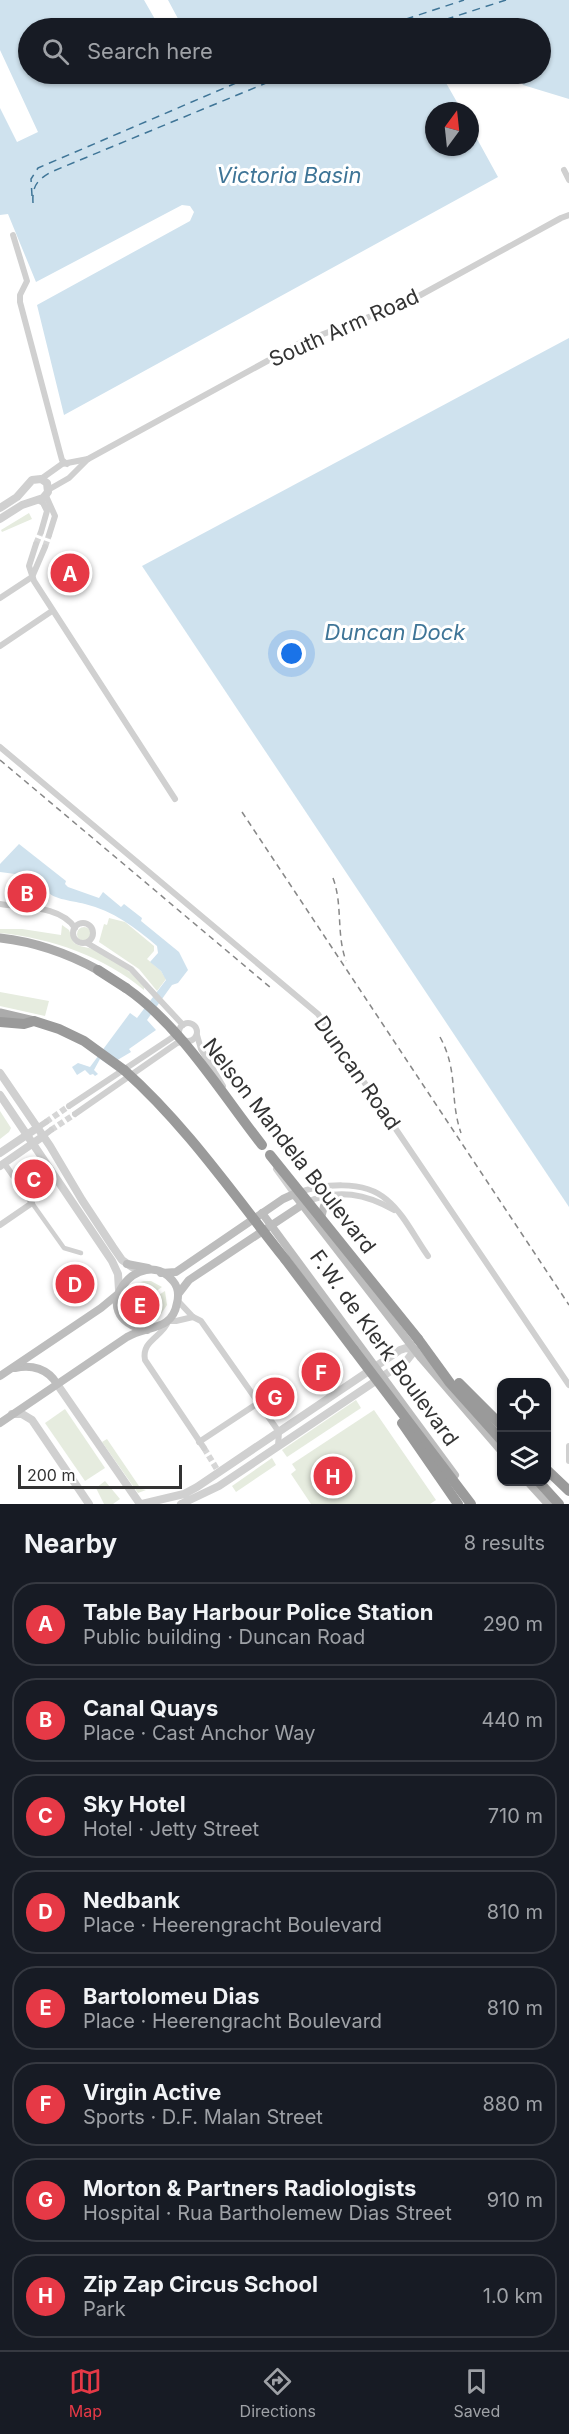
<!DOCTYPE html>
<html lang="en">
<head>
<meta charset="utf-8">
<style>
  :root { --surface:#171b24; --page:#20242c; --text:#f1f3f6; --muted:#9ea1a6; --line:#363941; --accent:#e63946 }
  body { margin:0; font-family:Inter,sans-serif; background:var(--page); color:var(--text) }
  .controls { position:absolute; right:18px; bottom:18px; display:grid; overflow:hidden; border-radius:12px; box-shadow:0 2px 4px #0004 }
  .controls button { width:54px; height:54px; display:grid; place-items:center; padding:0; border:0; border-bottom:2px solid var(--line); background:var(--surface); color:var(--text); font:30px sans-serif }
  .compass { position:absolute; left:425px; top:102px; width:54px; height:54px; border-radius:50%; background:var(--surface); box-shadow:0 2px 4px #0004; rotate:15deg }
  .scale { position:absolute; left:18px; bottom:15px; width:164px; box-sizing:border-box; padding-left:6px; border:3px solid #333; border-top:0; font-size:16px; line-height:21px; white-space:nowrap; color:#333; -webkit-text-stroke:4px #fff; paint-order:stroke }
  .you { position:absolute; left:292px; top:654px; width:21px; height:21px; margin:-15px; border:4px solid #fff; border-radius:50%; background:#1a73e8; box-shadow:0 0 0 9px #1a73e833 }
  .badge { display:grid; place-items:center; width:39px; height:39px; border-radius:50%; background:var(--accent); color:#fff; font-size:20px; font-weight:700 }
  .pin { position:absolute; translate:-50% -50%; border:3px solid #fff; box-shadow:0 2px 6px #0006 }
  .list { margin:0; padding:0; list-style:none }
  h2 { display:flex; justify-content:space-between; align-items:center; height:78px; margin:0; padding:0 24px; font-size:26px }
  h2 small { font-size:20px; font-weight:400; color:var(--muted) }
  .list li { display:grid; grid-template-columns:39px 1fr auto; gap:18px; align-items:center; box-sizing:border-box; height:84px; margin:0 12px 12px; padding:0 12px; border:2px solid var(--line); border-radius:24px }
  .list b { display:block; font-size:22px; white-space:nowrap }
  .list p { margin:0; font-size:20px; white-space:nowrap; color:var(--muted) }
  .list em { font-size:20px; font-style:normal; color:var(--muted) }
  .icon { flex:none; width:33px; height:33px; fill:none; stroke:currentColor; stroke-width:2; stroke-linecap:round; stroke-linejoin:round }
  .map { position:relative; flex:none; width:569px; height:1504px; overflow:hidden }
  .search { position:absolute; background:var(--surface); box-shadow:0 2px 4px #0004; left:18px; right:18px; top:18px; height:66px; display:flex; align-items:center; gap:15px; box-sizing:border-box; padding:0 21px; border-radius:33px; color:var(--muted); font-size:22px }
  .sheet { height:846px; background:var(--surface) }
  nav { display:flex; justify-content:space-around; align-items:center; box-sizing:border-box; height:84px; border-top:2px solid var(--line); background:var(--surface); font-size:16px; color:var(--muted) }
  nav a { display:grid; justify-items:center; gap:3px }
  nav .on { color:var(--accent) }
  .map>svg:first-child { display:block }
</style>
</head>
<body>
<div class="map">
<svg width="569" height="1504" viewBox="0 0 569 1504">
  <rect width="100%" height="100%" fill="#fff"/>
  <g fill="#e6ecdf">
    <polygon points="29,513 32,519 2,532 1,530"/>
    <polygon points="109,918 125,922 154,946 154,951 147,959 161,971 166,979 157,991 139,969 99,942 104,924 107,925"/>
    <path d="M62 925 69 930 74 943C80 947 86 947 92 949 112 958 131 970 144 987V990C105 957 51 938 0 933V929H22L61 935Z"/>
    <circle cx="84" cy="934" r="7"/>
    <polygon points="0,992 49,1001 45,1016 0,1006"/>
    <polygon points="0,1111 11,1128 9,1132 0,1139"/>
    <path d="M144 1281H151L162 1287 155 1292C148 1286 141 1289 136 1295L135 1302 127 1307 128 1293 137 1283Z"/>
    <path d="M165 1291 167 1305 159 1317 146 1321 132 1316 141 1310 148 1312C156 1310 160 1304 157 1296Z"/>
    <polygon points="356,1400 361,1408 287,1457 282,1450"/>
    <polygon points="65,1409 105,1468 85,1481 45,1423"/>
    <polygon points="374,1410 436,1500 430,1504 311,1504 291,1474 296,1470 292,1464"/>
    <polygon points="107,1439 141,1489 146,1490 138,1493 102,1442"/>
    <polygon points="272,1458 276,1465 236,1492 232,1486"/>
    <polygon points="105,1481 120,1499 113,1504 104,1504 96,1488"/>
  </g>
  <g fill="#cfe2ee">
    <polygon points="0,0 144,0 160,28 28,28 28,74 441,74 462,111 434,111 434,147 470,147 470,126 498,177 64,415 37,305 190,221 194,212 190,206 182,205 36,282 8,214 0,215 0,108 17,142 38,132 0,50"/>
    <polygon points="168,0 569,0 569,99 523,85 517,74 540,74 540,28 183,28"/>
    <polygon points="569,338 569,1207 142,566"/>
    <path d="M19 844 66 881 65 884 68 887 99 898 103 892 121 907 124 904 142 918 141 921 179 952 188 970 178 983 172 985 147 1020 156 1030 129 1049 131 1052 109 1065 100 1059 94 1070 98 1074 95 1076 93 1074 90 1075 85 1070 77 1075 72 1067 78 1063 90 1067 130 1013 137 1018 166 980 161 971 150 962 158 953 157 946C135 927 113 911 85 904 70 900 51 900 43 887V882L38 877 0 872V864Z"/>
  </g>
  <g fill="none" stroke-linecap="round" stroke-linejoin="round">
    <g stroke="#3f7597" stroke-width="1.5" stroke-dasharray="8 6" stroke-linecap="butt">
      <polyline points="379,28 464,0"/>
      <polyline points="419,28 506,0"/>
      <polyline points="32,196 31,179 38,168 257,74"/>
      <path d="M33 203C32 186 37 180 51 172L288 74"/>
    </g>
    <g stroke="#d6d6d6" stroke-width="6" stroke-dasharray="6 3" stroke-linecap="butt">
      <polyline points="36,544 41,532"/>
      <polyline points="45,547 49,535"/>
      <polyline points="46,1122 69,1106"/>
      <polyline points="51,1130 75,1114"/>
      <polyline points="204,1448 218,1471"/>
    </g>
    <polyline stroke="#d0d0d0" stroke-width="4.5" points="32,1203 64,1248 81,1253"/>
    <g stroke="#d0d0d0" stroke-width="6">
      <polyline points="564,170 569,180"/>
      <polyline points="13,235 27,281 20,295 20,302 59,449 62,460 67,464"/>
      <polyline points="41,479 62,464 88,459"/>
      <polyline points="48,490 69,478 88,459 302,342 406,303 561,218 569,215"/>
      <polyline points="46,496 55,516 49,535"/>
      <polyline points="38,500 43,503 47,511 41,532"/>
      <polyline points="36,544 29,566 34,581 175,799"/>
      <polyline points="32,577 45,547"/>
      <polyline points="0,598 32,577"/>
      <polyline points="0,646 52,611"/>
      <polyline points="0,747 318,1014 569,1385"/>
      <path d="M0 904C24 908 60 905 75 928"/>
      <circle cx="83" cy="933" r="10"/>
      <polyline points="87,943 131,969 183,1025"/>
      <circle cx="188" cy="1032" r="9"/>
      <polyline points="197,1035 201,1049 223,1086"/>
      <polyline points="69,1106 179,1033"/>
      <polyline points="75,1114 177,1043 184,1041"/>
      <polyline points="37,1128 46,1122"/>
      <polyline points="42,1137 51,1130"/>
      <path d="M276 1169 294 1194C321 1184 364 1179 387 1200 404 1214 415 1238 428 1256"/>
      <path d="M307 1202C338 1188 366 1194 394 1210"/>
      <polyline points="0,1225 32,1203 4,1163"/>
      <polyline points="178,1301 193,1317 201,1321 279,1432 278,1446"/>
      <polyline points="169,1321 176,1321 193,1317"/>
      <path d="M168 1322C162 1337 141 1341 145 1360L204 1448"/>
      <polyline points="199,1442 258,1403"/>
      <polyline points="569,1446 569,1461"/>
    </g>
    <g stroke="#d0d0d0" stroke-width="8">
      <polyline points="0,508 17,497 32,480 41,479 47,483 48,492 43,498 22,505 0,519"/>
      <polyline points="0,1073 50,1146 82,1200 113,1247 122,1260 132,1267"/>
      <polyline points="0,1095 112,1261 118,1274 119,1290"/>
      <polyline points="0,1153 37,1128"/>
      <polyline points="0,1166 42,1137"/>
      <polyline points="57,1384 140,1504"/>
      <polyline points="12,1414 22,1414 32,1420 89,1504"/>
      <polyline points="142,1504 184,1494 197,1487 400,1350 406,1348 415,1350 407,1360 219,1486 181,1504"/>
    </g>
    <g stroke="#bdbdbd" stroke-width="8">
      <polyline points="262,1213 455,1475"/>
      <polyline points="320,1222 324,1206 331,1196"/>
      <polyline points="127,1264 148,1268"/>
      <polyline points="161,1273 176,1272 283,1199 294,1194 421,1358 502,1452"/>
      <polyline points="179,1293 189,1280 302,1205"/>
      <path d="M15 1368C32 1364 48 1369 57 1384"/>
      <polyline points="0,1376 101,1308 118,1294"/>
      <path d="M0 1423 127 1337C147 1325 172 1332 177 1303 179 1295 179 1288 173 1281 141 1241 80 1317 147 1330"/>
      <polyline points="528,1482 548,1504"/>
    </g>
    <g stroke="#ababab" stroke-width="9">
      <path d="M0 938C36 942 67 953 98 970"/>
      <polyline points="0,1013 34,1021"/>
    </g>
    <g stroke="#9a9a9a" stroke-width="10">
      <polyline points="98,970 126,988"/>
      <polyline points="0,1022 24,1024 34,1021 59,1029 84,1041 124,1070"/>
      <polyline points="285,1259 354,1350"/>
      <polyline points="418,1339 450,1383 502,1441"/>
      <polyline points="459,1383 502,1426"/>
      <polyline points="546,1469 569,1491"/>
      <polyline points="539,1482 559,1504"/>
    </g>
    <g stroke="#888" stroke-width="1.5" stroke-dasharray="6 4.5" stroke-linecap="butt">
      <polyline points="0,760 271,988"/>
      <polyline points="242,812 569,1305"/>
      <path d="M333 878C343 905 336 933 346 961"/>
      <path d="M440 1037C459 1072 449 1098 461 1133"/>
    </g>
    <g stroke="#9a9a9a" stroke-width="10">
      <path d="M126 988C181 1026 221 1093 262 1145"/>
      <path d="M124 1070C185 1124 234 1195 285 1259"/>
      <polyline points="270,1155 418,1339"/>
      <polyline points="354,1350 471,1504"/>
      <polyline points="402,1423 458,1504"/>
    </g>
  </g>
  <g text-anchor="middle" stroke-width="6" stroke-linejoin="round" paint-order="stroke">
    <g font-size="21" fill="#333" stroke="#fff">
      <text transform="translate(344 328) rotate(-24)" y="7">South Arm Road</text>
      <text transform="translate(357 1073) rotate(55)" y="7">Duncan Road</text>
      <text transform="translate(289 1146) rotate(52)" y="7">Nelson Mandela Boulevard</text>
      <text transform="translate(384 1348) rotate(54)" y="7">F.W. de Klerk Boulevard</text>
    </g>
    <g font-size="22" font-style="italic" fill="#3f7597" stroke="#fff">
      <text x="289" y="183">Victoria Basin</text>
      <text x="395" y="640">Duncan Dock</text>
    </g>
  </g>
</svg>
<div class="controls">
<button><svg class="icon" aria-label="locate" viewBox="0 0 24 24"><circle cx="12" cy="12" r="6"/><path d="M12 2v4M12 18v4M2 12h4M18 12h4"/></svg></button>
<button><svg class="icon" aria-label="layers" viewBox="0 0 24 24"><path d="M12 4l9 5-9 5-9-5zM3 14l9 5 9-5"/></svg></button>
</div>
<svg class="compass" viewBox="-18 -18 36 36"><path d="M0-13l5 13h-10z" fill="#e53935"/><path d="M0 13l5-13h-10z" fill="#9ea1a6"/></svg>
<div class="scale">200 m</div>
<div class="you"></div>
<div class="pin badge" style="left:70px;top:573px">A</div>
<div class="pin badge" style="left:27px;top:893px">B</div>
<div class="pin badge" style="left:34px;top:1179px">C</div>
<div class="pin badge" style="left:75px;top:1284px">D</div>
<div class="pin badge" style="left:140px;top:1305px">E</div>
<div class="pin badge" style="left:321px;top:1372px">F</div>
<div class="pin badge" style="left:275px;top:1397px">G</div>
<div class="pin badge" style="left:333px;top:1476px">H</div>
<div class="search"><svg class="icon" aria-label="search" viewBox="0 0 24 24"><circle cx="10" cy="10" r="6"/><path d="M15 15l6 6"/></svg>Search here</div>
</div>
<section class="sheet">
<h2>Nearby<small>8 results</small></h2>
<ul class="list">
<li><span class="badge">A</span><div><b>Table Bay Harbour Police Station</b><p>Public building · Duncan Road</p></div><em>290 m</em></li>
<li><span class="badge">B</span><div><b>Canal Quays</b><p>Place · Cast Anchor Way</p></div><em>440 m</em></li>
<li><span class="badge">C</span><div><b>Sky Hotel</b><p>Hotel · Jetty Street</p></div><em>710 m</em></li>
<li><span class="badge">D</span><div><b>Nedbank</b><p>Place · Heerengracht Boulevard</p></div><em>810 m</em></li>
<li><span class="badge">E</span><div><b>Bartolomeu Dias</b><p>Place · Heerengracht Boulevard</p></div><em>810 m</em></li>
<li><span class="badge">F</span><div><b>Virgin Active</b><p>Sports · D.F. Malan Street</p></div><em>880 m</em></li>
<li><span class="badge">G</span><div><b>Morton &amp; Partners Radiologists</b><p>Hospital · Rua Bartholemew Dias Street</p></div><em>910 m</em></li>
<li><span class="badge">H</span><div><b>Zip Zap Circus School</b><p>Park</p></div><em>1.0 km</em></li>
</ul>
</section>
<nav>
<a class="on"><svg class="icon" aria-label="map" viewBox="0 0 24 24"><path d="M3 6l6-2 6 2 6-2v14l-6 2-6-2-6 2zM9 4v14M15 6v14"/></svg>Map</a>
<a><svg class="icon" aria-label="directions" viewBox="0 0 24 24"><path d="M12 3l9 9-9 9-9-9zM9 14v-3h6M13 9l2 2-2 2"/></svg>Directions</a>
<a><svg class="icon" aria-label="saved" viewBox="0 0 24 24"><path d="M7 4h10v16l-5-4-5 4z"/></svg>Saved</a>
</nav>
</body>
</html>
